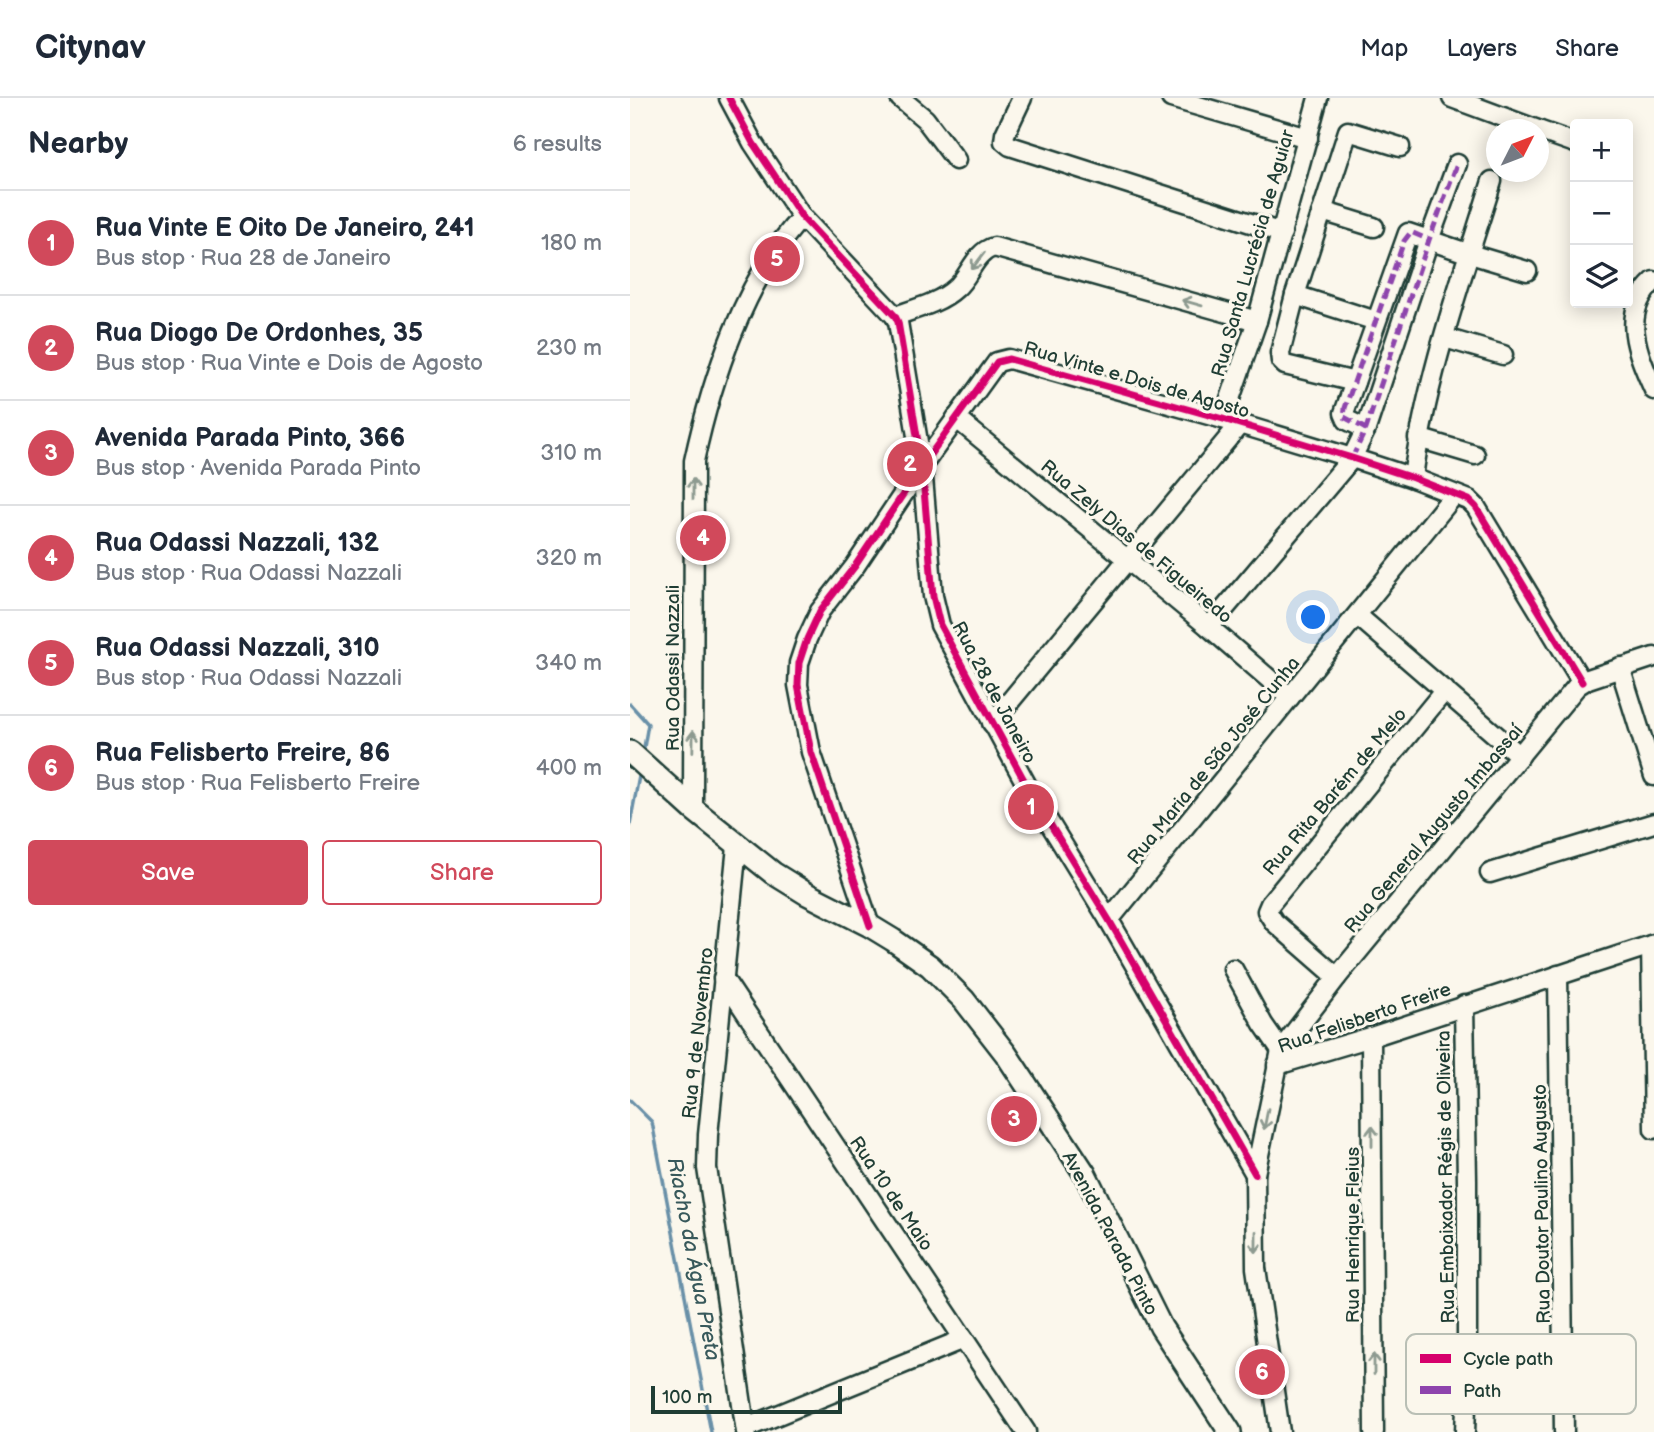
<!DOCTYPE html>
<html lang="en">
<head>
<meta charset="utf-8">
<style>
  :root { --surface:#fff; --page:#f6f6f7; --text:#1f2937; --muted:#747a83; --line:#e0e1e3; --accent:#d1495b }
  body { margin:0; font-family:"Balsamiq Sans",sans-serif; background:var(--page); color:var(--text) }
  .controls { position:absolute; right:21px; top:21px; display:grid; overflow:hidden; border-radius:7px; box-shadow:0 4px 18px #0003 }
  .controls button { width:63px; height:63px; display:grid; place-items:center; padding:0; border:0; border-bottom:2px solid var(--line); background:var(--surface); color:var(--text); font:35px sans-serif }
  .compass { position:absolute; left:856px; top:21px; width:63px; height:63px; border-radius:50%; background:var(--surface); box-shadow:0 4px 18px #0003; rotate:48deg }
  .scale { position:absolute; left:21px; bottom:18px; width:191px; box-sizing:border-box; padding-left:7px; border:4px solid #1f3d34; border-top:0; font-size:19px; line-height:24px; white-space:nowrap; color:#1f3d34; -webkit-text-stroke:5px #fbf7ec; paint-order:stroke }
  .you { position:absolute; left:684px; top:520px; width:24px; height:24px; margin:-18px; border:5px solid #fff; border-radius:50%; background:#1a73e8; box-shadow:0 0 0 10px #1a73e833 }
  .badge { display:grid; place-items:center; width:46px; height:46px; border-radius:50%; background:var(--accent); color:#fff; font-size:23px; font-weight:700 }
  .pin { position:absolute; translate:-50% -50%; border:4px solid #fff; box-shadow:0 2px 7px #0006 }
  .list { margin:0; padding:0; list-style:none }
  h2 { display:flex; justify-content:space-between; align-items:center; height:91px; margin:0; padding:0 28px; font-size:30px }
  h2 small { font-size:23px; font-weight:400; color:var(--muted) }
  .list li { display:grid; grid-template-columns:46px 1fr auto; gap:21px; align-items:center; box-sizing:border-box; height:105px; padding:0 28px; border-top:2px solid var(--line) }
  .list b { display:block; font-size:26px; white-space:nowrap }
  .list p { margin:0; font-size:23px; white-space:nowrap; color:var(--muted) }
  .list em { font-size:23px; font-style:normal; color:var(--muted) }
  .actions { display:flex; gap:14px; padding:21px 28px }
  .actions a { flex:1; padding:16px 0; border:2px solid var(--accent); border-radius:7px; text-align:center; font-size:24px; color:var(--accent) }
  .actions .main { background:var(--accent); color:#fff }
  .icon { flex:none; width:38px; height:38px; fill:none; stroke:currentColor; stroke-width:2; stroke-linecap:round; stroke-linejoin:round }
  .map { position:relative; flex:none; width:1024px; height:1334px; overflow:hidden }
  header { display:flex; align-items:center; gap:42px; box-sizing:border-box; height:98px; padding:0 35px; background:var(--surface); border-bottom:2px solid var(--line) }
  header strong { font-size:33px }
  nav { display:flex; gap:38px; margin-inline-start:auto; font-size:24px }
  main { display:flex }
  aside { flex:1; background:var(--surface) }
  .map>svg:first-child { display:block }
</style>
</head>
<body>
<header>
<strong>Citynav</strong>
<nav><a>Map</a><a>Layers</a><a>Share</a></nav>
</header>
<main>
<aside>
<h2>Nearby<small>6 results</small></h2>
<ul class="list">
<li><span class="badge">1</span><div><b>Rua Vinte E Oito De Janeiro, 241</b><p>Bus stop · Rua 28 de Janeiro</p></div><em>180 m</em></li>
<li><span class="badge">2</span><div><b>Rua Diogo De Ordonhes, 35</b><p>Bus stop · Rua Vinte e Dois de Agosto</p></div><em>230 m</em></li>
<li><span class="badge">3</span><div><b>Avenida Parada Pinto, 366</b><p>Bus stop · Avenida Parada Pinto</p></div><em>310 m</em></li>
<li><span class="badge">4</span><div><b>Rua Odassi Nazzali, 132</b><p>Bus stop · Rua Odassi Nazzali</p></div><em>320 m</em></li>
<li><span class="badge">5</span><div><b>Rua Odassi Nazzali, 310</b><p>Bus stop · Rua Odassi Nazzali</p></div><em>340 m</em></li>
<li><span class="badge">6</span><div><b>Rua Felisberto Freire, 86</b><p>Bus stop · Rua Felisberto Freire</p></div><em>400 m</em></li>
</ul>
<div class="actions"><a class="main">Save</a><a>Share</a></div>
</aside>
<div class="map">
<svg width="1024" height="1334" viewBox="0 0 1024 1334">
  <rect width="100%" height="100%" fill="#fbf7ec"/>
  <filter id="ink" filterUnits="userSpaceOnUse"><feTurbulence type="fractalNoise" baseFrequency=".0143" numOctaves="2"/><feDisplacementMap in="SourceGraphic" scale="14" xChannelSelector="R" yChannelSelector="G"/><feConvolveMatrix kernelMatrix="1 2 1 2 8 2 1 2 1" color-interpolation-filters="sRGB"/></filter>
  <g filter="url(#ink)">
    <g fill="none" stroke-linecap="round" stroke-linejoin="round">
      <g stroke="#6990a8" stroke-width="3.5">
        <polyline points="0,606 18,626 13,655"/>
        <polyline points="0,726 10,673"/>
        <polyline points="0,1002 22,1024 81,1334"/>
      </g>
      <g stroke="#1f3d34" stroke-width="23">
        <g id="minor">
          <polyline points="99,0 123,45 172,119 265,218 268,224 292,368 303,498 310,527 401,695 479,822 625,1076"/>
          <polyline points="270,0 295,21 326,62"/>
          <polyline points="392,0 375,36 374,43 380,48 652,135"/>
          <polyline points="541,0 678,40"/>
          <polyline points="822,0 908,32"/>
          <polyline points="908,32 945,45"/>
          <polyline points="692,113 744,129"/>
          <path d="M1024 183C989 215 1008 256 1024 292"/>
          <polyline points="665,197 746,223"/>
          <path d="M265 218C285 211 310 205 326 190 340 178 345 154 364 149L627 223"/>
          <polyline points="815,240 873,257"/>
          <polyline points="725,284 655,267 651,263 650,255 665,197 718,33 770,49"/>
          <polyline points="326,320 579,529 660,599"/>
          <polyline points="593,321 627,223 688,0"/>
          <polyline points="736,331 717,322 714,315 778,135 840,156 897,173"/>
          <polyline points="788,340 845,357"/>
          <path d="M783 380C796 279 832 180 862 83"/>
          <polyline points="728,518 890,658"/>
          <polyline points="579,529 722,360 736,331 799,142 827,66"/>
          <polyline points="990,569 1024,678"/>
          <polyline points="362,625 610,326"/>
          <path d="M63 711 64 363C81 284 115 179 172 119"/>
          <polyline points="107,748 78,1037 77,1070 116,1334"/>
          <polyline points="860,775 1024,725"/>
          <polyline points="479,822 824,397"/>
          <polyline points="240,828 181,654 168,587 169,565 177,541 190,513 225,468 292,368 367,264 379,261 593,321 722,360 783,380 839,402 846,409 952,584"/>
          <polyline points="1021,847 1024,1031"/>
          <polyline points="603,871 633,926 651,952"/>
          <polyline points="928,877 934,1334"/>
          <polyline points="707,879 644,824 637,813 640,806 815,592"/>
          <polyline points="93,880 396,1334"/>
          <polyline points="834,907 837,1082 837,1285 835,1334"/>
          <polyline points="741,939 744,1334"/>
          <polyline points="647,967 741,939 1024,846"/>
          <polyline points="116,1330 334,1241"/>
          <polyline points="650,1334 626,1170 625,1076 651,952 707,879 947,588 958,581 1024,559"/>
        </g>
      </g>
      <g stroke="#1f3d34" stroke-width="26">
        <polyline id="major" points="0,654 63,711 143,775 177,796 240,828 263,842 300,868 334,902 376,956 455,1076 531,1229 600,1334"/>
      </g>
      <use href="#minor" stroke="#fbf7ec" stroke-width="18"/>
      <use href="#major" stroke="#fbf7ec" stroke-width="21"/>
      <g stroke="#8e44ad" stroke-width="5" stroke-dasharray="10 5" stroke-linecap="butt">
        <polyline points="736,331 714,319 715,310 774,143 781,134 799,142"/>
        <polyline points="722,360 736,331 799,142 827,66"/>
      </g>
      <g stroke="#fbf7ec" stroke-width="11">
        <g id="cycleway">
          <polyline points="99,0 123,45 172,119 265,218 268,224 292,368 303,498 310,527 401,695 479,822 625,1076"/>
          <polyline points="240,828 181,654 168,587 169,565 177,541 190,513 225,468 292,368 367,264 379,261 593,321 722,360 783,380 839,402 846,409 952,584"/>
        </g>
      </g>
      <use href="#cycleway" stroke="#d6006c" stroke-width="7"/>
    </g>
    <defs><path id="oneway-shaft" d="M-6 0H5M1.5-3L5.5 0L1.5 3" fill="none" stroke-width="1.6" stroke-linecap="round" stroke-linejoin="round" transform="scale(1.75)"/></defs>
    <g stroke="#8d9a90">
      <use href="#oneway-shaft" transform="translate(348 163) rotate(127)"/>
      <use href="#oneway-shaft" transform="translate(562 205) rotate(-164)"/>
      <use href="#oneway-shaft" transform="translate(63 391) rotate(-90)"/>
      <use href="#oneway-shaft" transform="translate(63 643) rotate(-89)"/>
      <use href="#oneway-shaft" transform="translate(636 1021) rotate(101)"/>
      <use href="#oneway-shaft" transform="translate(742 1038) rotate(-90)"/>
      <use href="#oneway-shaft" transform="translate(626 1144) rotate(90)"/>
      <use href="#oneway-shaft" transform="translate(744 1266) rotate(-90)"/>
    </g>
  </g>
  <g text-anchor="middle" stroke-width="6" stroke-linejoin="round" paint-order="stroke">
    <g font-size="19" fill="#1f3d34" stroke="#fbf7ec">
      <text transform="translate(622 155) rotate(-74)" y="7">Rua Santa Lucrécia de Aguiar</text>
      <text transform="translate(507 281) rotate(16)" y="7">Rua Vinte e Dois de Agosto</text>
      <text transform="translate(507 443) rotate(40)" y="7">Rua Zely Dias de Figueiredo</text>
      <text transform="translate(42 570) rotate(-90)" y="7">Rua Odassi Nazzali</text>
      <text transform="translate(365 594) rotate(62)" y="7">Rua 28 de Janeiro</text>
      <text transform="translate(583 662) rotate(-51)" y="7">Rua Maria de São José Cunha</text>
      <text transform="translate(704 693) rotate(-50)" y="7">Rua Rita Barém de Melo</text>
      <text transform="translate(803 730) rotate(-50)" y="7">Rua General Augusto Imbassaí</text>
      <text transform="translate(734 919) rotate(-19)" y="7">Rua Felisberto Freire</text>
      <text transform="translate(67 935) rotate(-84)" y="7">Rua 9 de Novembro</text>
      <text transform="translate(815 1079) rotate(-91)" y="7">Rua Embaixador Régis de Oliveira</text>
      <text transform="translate(262 1095) rotate(56)" y="7">Rua 10 de Maio</text>
      <text transform="translate(911 1106) rotate(-91)" y="7">Rua Doutor Paulino Augusto</text>
      <text transform="translate(481 1135) rotate(62)" y="7">Avenida Parada Pinto</text>
      <text transform="translate(722 1137) rotate(-90)" y="7">Rua Henrique Fleius</text>
    </g>
    <g font-size="21" font-style="italic" fill="#38595b" stroke="#fbf7ec">
      <text transform="translate(64 1161) rotate(79)" y="7">Riacho da Água Preta</text>
    </g>
  </g>
  <rect x="776" y="1236" width="230" height="80" rx="10" fill="#fbf7ec" stroke="#b9bfb5" stroke-width="2"/>
  <rect x="790" y="1256" width="31" height="9" fill="#d6006c"/>
  <rect x="790" y="1288" width="31" height="8" fill="#8e44ad"/>
  <g font-size="19" fill="#1f3d34">
    <text x="833" y="1267">Cycle path</text>
    <text x="833" y="1299">Path</text>
  </g>
</svg>
<div class="controls">
<button>+</button>
<button>−</button>
<button><svg class="icon" aria-label="layers" viewBox="0 0 24 24"><path d="M12 4l9 5-9 5-9-5zM3 14l9 5 9-5"/></svg></button>
</div>
<svg class="compass" viewBox="-18 -18 36 36"><path d="M0-13l5 13h-10z" fill="#e53935"/><path d="M0 13l5-13h-10z" fill="#747a83"/></svg>
<div class="scale">100 m</div>
<div class="you"></div>
<div class="pin badge" style="left:401px;top:709px">1</div>
<div class="pin badge" style="left:280px;top:366px">2</div>
<div class="pin badge" style="left:384px;top:1021px">3</div>
<div class="pin badge" style="left:73px;top:440px">4</div>
<div class="pin badge" style="left:147px;top:161px">5</div>
<div class="pin badge" style="left:632px;top:1274px">6</div>
</div>
</main>
</body>
</html>
